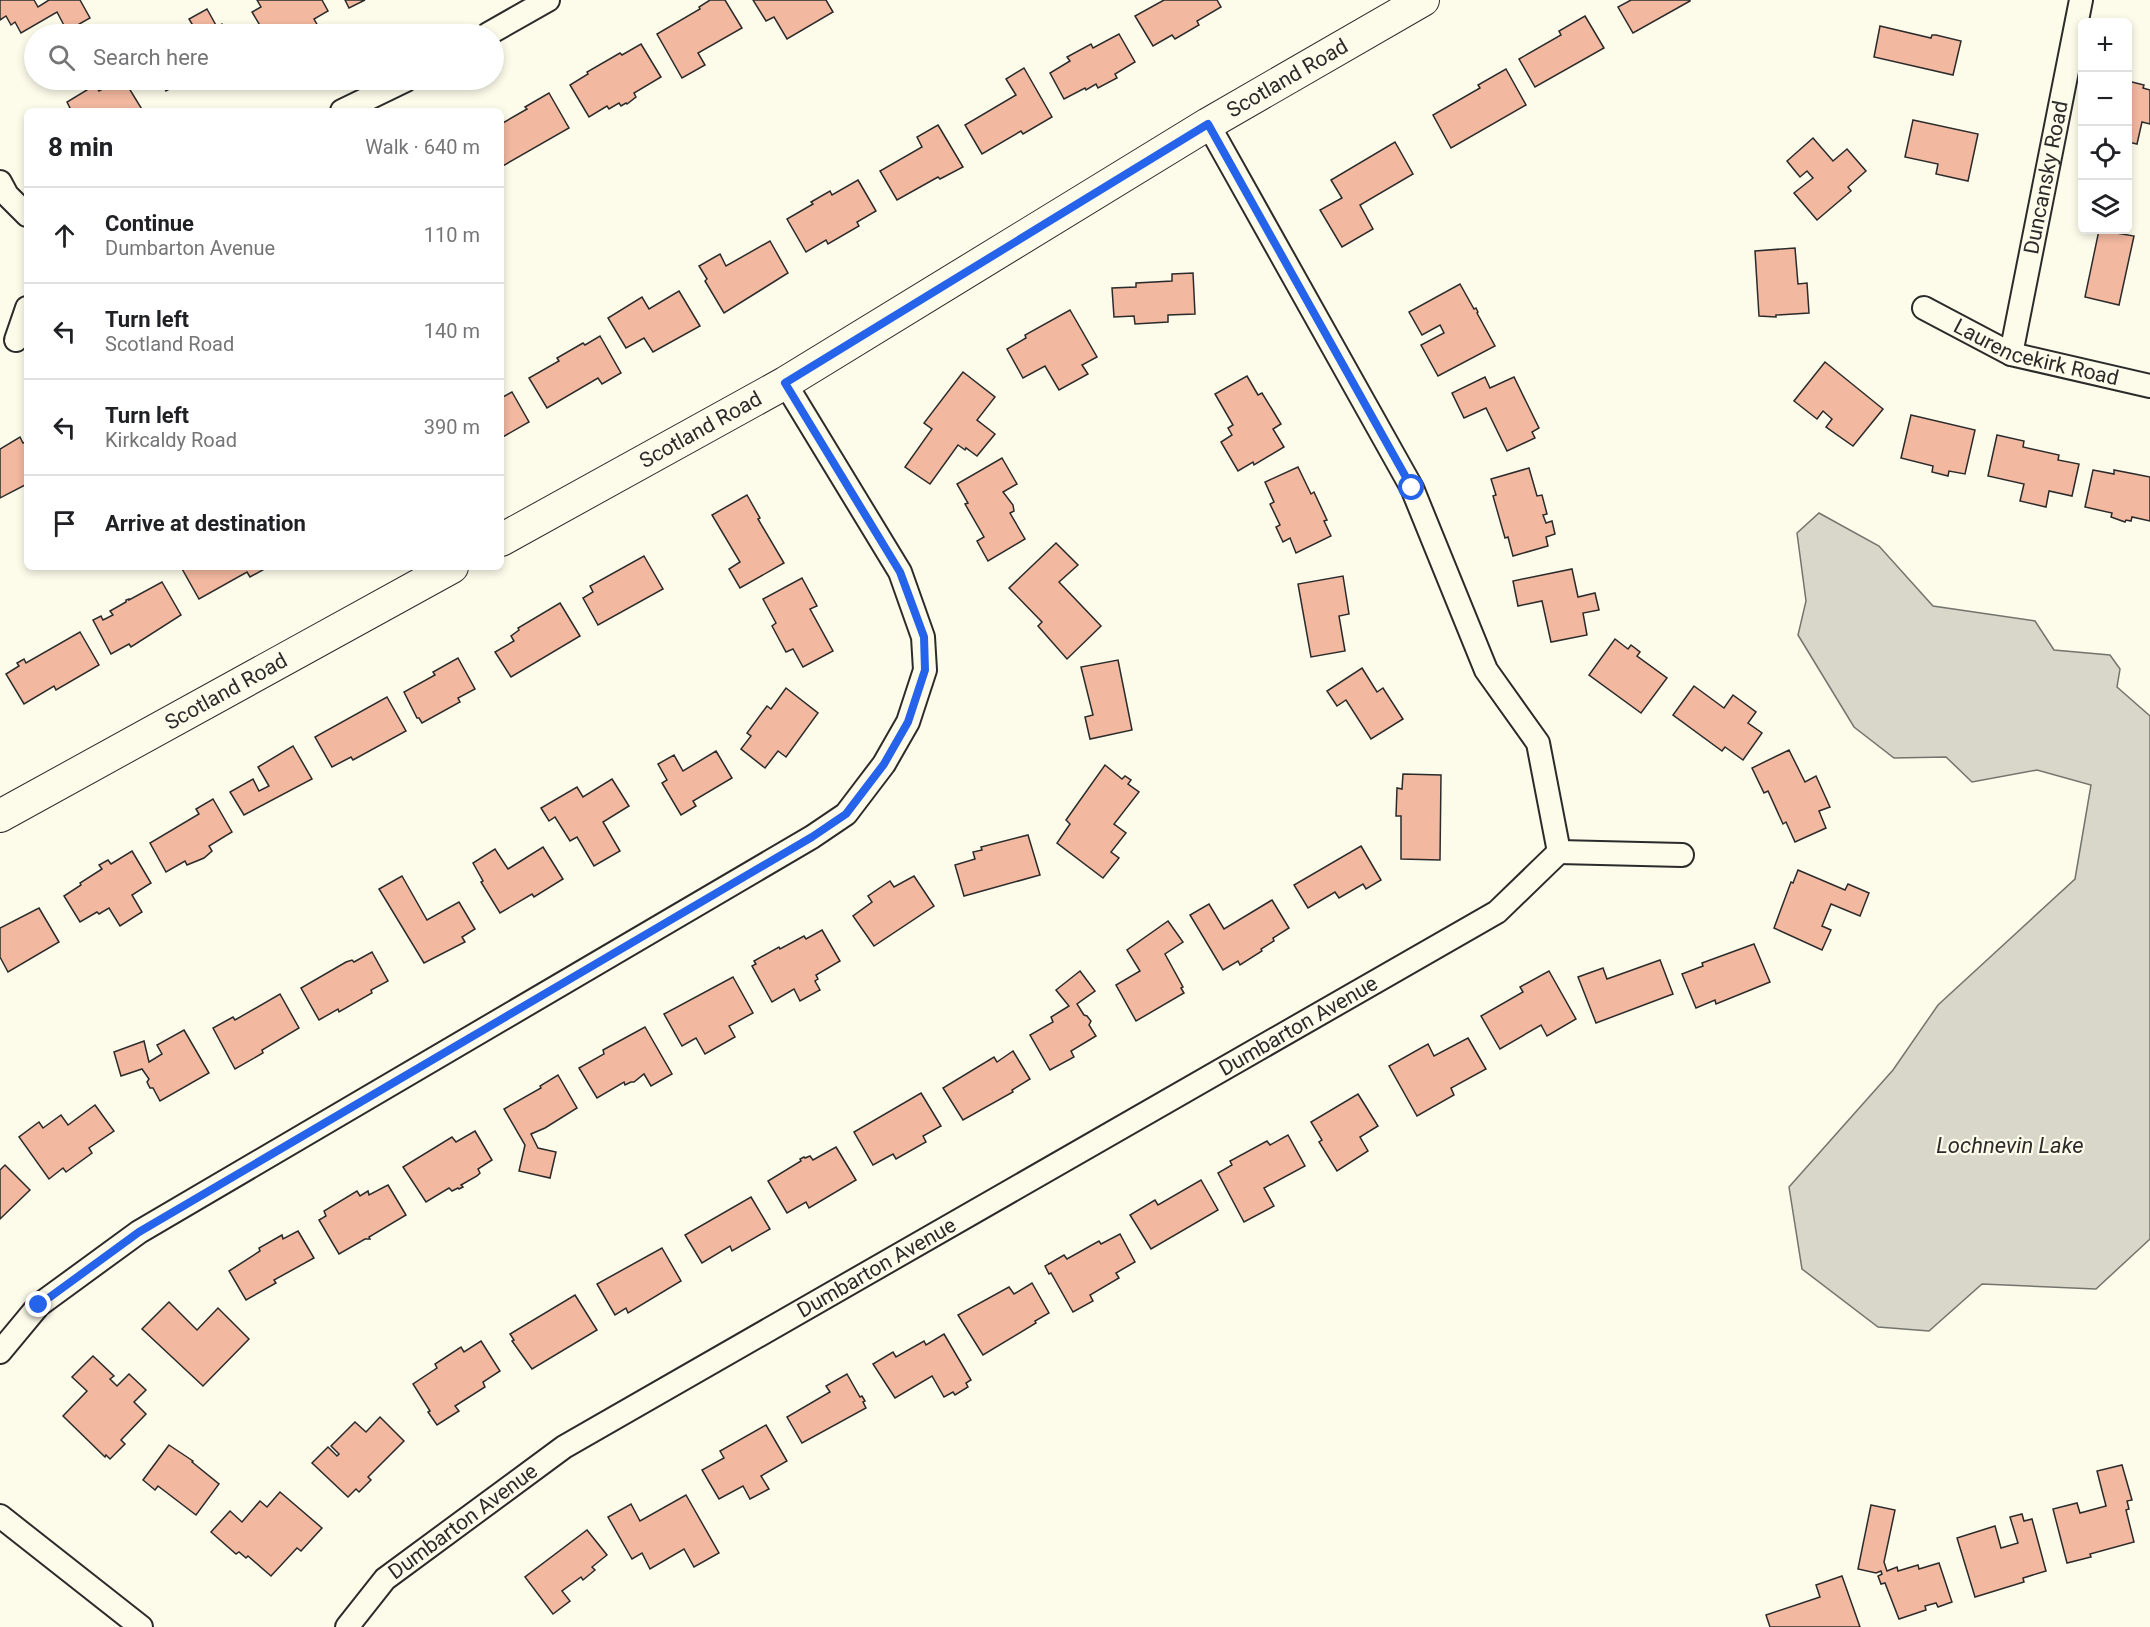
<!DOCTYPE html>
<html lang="en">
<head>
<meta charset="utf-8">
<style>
  :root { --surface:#fff; --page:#f6f6f6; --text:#202124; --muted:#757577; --line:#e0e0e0 }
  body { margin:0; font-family:Roboto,sans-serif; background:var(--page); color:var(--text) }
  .controls { position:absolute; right:18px; top:18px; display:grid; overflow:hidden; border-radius:9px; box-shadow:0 3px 9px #0003 }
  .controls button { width:54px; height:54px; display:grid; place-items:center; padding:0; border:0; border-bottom:2px solid var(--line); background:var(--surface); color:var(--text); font:30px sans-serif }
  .stop { position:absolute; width:18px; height:18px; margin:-14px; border:4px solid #2563eb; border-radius:50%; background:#fff }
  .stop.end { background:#2563eb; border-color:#fff; box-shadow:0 2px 6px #0008 }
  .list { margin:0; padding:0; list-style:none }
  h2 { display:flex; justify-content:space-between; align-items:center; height:78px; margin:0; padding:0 24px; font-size:26px }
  h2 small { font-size:20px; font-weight:400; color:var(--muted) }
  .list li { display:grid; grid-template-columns:39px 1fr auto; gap:18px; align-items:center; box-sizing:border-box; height:96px; padding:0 24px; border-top:2px solid var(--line) }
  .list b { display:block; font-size:22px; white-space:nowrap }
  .list p { margin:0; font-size:20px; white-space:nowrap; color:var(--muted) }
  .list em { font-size:20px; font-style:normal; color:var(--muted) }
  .icon { flex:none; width:33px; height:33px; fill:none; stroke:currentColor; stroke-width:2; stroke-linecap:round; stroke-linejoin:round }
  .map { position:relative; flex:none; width:2150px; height:1627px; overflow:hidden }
  .search { position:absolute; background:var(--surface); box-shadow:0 3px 9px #0003; left:24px; top:24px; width:480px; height:66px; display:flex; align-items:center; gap:15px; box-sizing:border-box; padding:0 21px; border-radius:33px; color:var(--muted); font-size:22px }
  .panel { position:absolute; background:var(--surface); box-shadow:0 3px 9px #0003; left:24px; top:108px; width:480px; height:462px; border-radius:9px }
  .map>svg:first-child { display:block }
</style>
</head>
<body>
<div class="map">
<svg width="2150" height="1627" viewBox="0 0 2150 1627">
  <rect width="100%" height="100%" fill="#fdfbea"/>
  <polygon fill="#d8d7c9" stroke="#74746e" stroke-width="1.5" points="1819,513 1879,546 1933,606 2035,621 2054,650 2110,655 2120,669 2117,687 2150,716 2150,1239 2096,1289 1982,1284 1929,1331 1878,1327 1802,1269 1789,1187 1893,1070 1938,1005 2075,879 2091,785 2037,770 1972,782 1946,757 1894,758 1854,727 1798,635 1806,601 1797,533"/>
  <g fill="#f2b8a0" stroke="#2b2b2b" stroke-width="1.5">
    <polygon points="0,0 34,0 38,7 49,0 80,0 90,18 67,31 57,12 21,33 15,22 11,25 6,16 0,20"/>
    <polygon points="257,0 322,0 328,11 314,19 318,26 304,34 265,34 252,12 261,7"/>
    <polygon points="345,0 365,0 349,8"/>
    <polygon points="710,0 725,0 742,28 698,53 705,65 682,78 657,34 700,9 699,7"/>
    <polygon points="753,0 826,0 833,12 787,39 774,17 766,21"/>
    <polygon points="1164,0 1217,0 1221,7 1197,21 1199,25 1175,39 1172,35 1153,46 1135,16"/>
    <polygon points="1631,0 1690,0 1690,1 1633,33 1618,7"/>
    <polygon points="207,9 217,27 222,24 228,34 198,34 189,19"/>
    <polygon points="1585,16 1604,48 1535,87 1519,59 1561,35 1559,31"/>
    <polygon points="1880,26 1931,38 1932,35 1936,35 1961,41 1953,75 1874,57"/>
    <polygon points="1119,34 1135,62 1115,74 1117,78 1098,88 1096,84 1086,90 1085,88 1064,99 1050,73 1070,61 1067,57 1091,44 1093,48"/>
    <polygon points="641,44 661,77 634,93 636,97 627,104 626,103 621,106 619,103 609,109 607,106 589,117 570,85 588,74 587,72 620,53 622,55"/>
    <polygon points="1024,68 1052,117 1023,134 1021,131 982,154 965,125 1016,95 1006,79"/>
    <polygon points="1506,69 1526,105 1451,148 1433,115 1480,88 1478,85"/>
    <polygon points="119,80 124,80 143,111 65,111 70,108 67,102 95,85 99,91"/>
    <polygon points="160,80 185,80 166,91"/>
    <polygon points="2128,81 2144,85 2143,88 2150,90 2150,124 2142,122 2137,144 2128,142"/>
    <polygon points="549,93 569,128 501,167 501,124 527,109 525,107"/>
    <polygon points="1913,120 1978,134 1968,181 1936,174 1938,164 1905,157"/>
    <polygon points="938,125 963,167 940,179 938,177 897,200 880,171 922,147 917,137"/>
    <polygon points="1813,138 1833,161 1847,149 1866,171 1848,187 1851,191 1817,220 1794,193 1813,178 1807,171 1800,177 1787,161"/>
    <polygon points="1395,142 1413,174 1360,205 1373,229 1342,247 1320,210 1342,198 1331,180"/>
    <polygon points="858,180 876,211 857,222 859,226 828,244 826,240 806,252 787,219 813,204 811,202 830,191 832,195"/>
    <polygon points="2099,230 2134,236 2119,305 2085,297"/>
    <polygon points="770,241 788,273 724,313 705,281 707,279 699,266 720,254 726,266"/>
    <polygon points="1795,248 1798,284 1807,283 1809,313 1776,315 1776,317 1759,316 1755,251"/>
    <polygon points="1193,273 1195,314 1168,315 1168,322 1135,324 1134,316 1114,317 1112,288 1136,287 1136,283 1172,281 1172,274"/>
    <polygon points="1460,284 1474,309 1476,308 1478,312 1477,313 1495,346 1438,376 1421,345 1444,333 1440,325 1422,335 1409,312"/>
    <polygon points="679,291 700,326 653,352 644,338 626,348 608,318 642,297 649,309"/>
    <polygon points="1070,310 1097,357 1082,365 1088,374 1059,390 1045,366 1023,378 1007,349 1026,338 1025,335"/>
    <polygon points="600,336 621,373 602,384 598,378 547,408 529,378 559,361 557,358 583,343 585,345"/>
    <polygon points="1825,362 1883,409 1853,446 1826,427 1832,419 1823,411 1817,419 1794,401"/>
    <polygon points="963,372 995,397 977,420 995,434 977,456 966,448 965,450 958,445 930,484 905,467 932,429 924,423"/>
    <polygon points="1247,376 1258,395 1262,393 1281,424 1273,429 1284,447 1254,465 1253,462 1238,471 1221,442 1232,435 1228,428 1233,425 1215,394"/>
    <polygon points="1485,377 1490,388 1514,377 1539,428 1532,432 1535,438 1507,451 1486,408 1464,418 1452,393"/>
    <polygon points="512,392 529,422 501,438 501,398"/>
    <polygon points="1911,415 1975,430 1965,474 1949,471 1948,476 1932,472 1933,466 1901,458"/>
    <polygon points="1997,435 2024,441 2023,447 2059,455 2058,460 2079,464 2072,496 2049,491 2046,507 2020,501 2024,484 1988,476"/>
    <polygon points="20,437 23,443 27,441 27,484 0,498 0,449"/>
    <polygon points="1002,458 1017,484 1003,492 1013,505 1014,511 1010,513 1025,539 988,561 977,541 984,537 965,504 968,503 957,484"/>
    <polygon points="1298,467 1311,494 1314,492 1327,520 1324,521 1331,536 1296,553 1290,538 1283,542 1276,527 1280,525 1270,504 1274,502 1265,482"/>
    <polygon points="1529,468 1537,496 1542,495 1547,514 1543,515 1546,523 1552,521 1555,534 1546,537 1548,546 1513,556 1508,537 1505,538 1493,496 1496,495 1491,479"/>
    <polygon points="2093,470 2114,474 2114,470 2150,477 2150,521 2132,517 2131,521 2126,520 2125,522 2111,517 2112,513 2085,507"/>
    <polygon points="747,495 760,518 758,519 784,563 740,588 729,569 740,562 712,515"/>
    <polygon points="1056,543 1078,565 1059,582 1101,626 1067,659 1038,626 1042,622 1009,588"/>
    <polygon points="644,556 663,589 598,625 583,598 593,592 590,586"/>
    <polygon points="181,567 268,567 250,577 247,572 199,599"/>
    <polygon points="1572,569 1578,597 1595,593 1599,610 1583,613 1587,635 1551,642 1542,601 1518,606 1513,581"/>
    <polygon points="1343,576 1349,614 1339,616 1345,651 1311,657 1298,584"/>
    <polygon points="802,578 817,606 810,609 833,651 803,667 793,649 786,652 772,626 776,623 763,599"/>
    <polygon points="162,582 181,615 131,647 129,644 111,654 93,620 101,616 103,620 113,615 110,611 126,602 126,600 129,599 129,600"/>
    <polygon points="560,603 580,636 511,677 495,652 514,641 511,636 519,630 518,628"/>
    <polygon points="80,632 99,665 56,690 54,686 24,704 6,674 19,666 17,663 24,659 26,663"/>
    <polygon points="1615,639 1628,649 1631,645 1640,652 1637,656 1667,678 1641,713 1589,675"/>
    <polygon points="458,658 475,689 458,698 460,702 422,723 419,718 417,718 404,692 435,675 433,672"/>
    <polygon points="1118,660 1132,730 1090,739 1085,717 1093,715 1081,667"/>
    <polygon points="1362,668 1377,692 1383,688 1403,719 1371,739 1346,700 1337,706 1327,691"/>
    <polygon points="1694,686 1724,708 1733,695 1756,712 1748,723 1762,733 1743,760 1725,747 1722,751 1673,715"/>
    <polygon points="786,688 818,713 786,757 778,751 765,768 741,749 751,736 747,733 767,706 771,709"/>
    <polygon points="387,697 406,731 353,760 351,757 332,767 315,737"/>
    <polygon points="293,746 312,779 244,815 230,792 253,779 259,791 269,786 258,767"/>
    <polygon points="1789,750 1805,782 1816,776 1830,807 1819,811 1826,828 1795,842 1786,822 1783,824 1768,791 1764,793 1752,768"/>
    <polygon points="716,751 732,778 693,801 696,806 681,815 662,783 667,780 658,764 674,755 683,771"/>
    <polygon points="1105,765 1122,779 1125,776 1131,780 1128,784 1139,792 1114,824 1126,833 1111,852 1119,858 1103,878 1057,843 1070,824 1066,820"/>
    <polygon points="1403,774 1441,775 1440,860 1401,859 1401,816 1396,816 1397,788 1402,789"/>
    <polygon points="612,779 629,806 603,822 620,851 594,866 577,837 570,841 555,817 549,821 541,808 577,787 583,797"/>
    <polygon points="213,799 232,832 209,846 212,851 204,858 187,865 185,861 166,872 150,843 199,814 196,809"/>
    <polygon points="1028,835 1040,875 964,896 955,865 975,859 973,852 982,850 981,847"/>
    <polygon points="1361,846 1381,880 1366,889 1363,884 1339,898 1335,892 1308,908 1294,885"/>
    <polygon points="543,847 563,879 534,897 532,894 500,913 481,882 483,881 473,863 495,849 508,869"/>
    <polygon points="132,851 151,883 132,895 142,912 120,926 109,908 99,914 97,912 80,922 64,896 81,885 80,883 102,869 99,865 108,860 111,864"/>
    <polygon points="1798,870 1845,890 1848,884 1869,893 1860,916 1831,904 1822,926 1831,930 1822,950 1774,928 1791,882 1793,883"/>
    <polygon points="402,876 427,920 459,902 475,929 462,937 465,942 424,963 379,889"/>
    <polygon points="914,876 934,906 874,946 853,916 872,902 868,896 890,881 894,887"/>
    <polygon points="1272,900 1289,928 1273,938 1274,941 1261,949 1262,951 1240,965 1238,961 1223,970 1190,915 1209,904 1224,929"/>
    <polygon points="39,908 59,942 8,972 0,957 0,928"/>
    <polygon points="1168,921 1183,942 1165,954 1183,987 1181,988 1184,993 1136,1021 1116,985 1140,971 1127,950"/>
    <polygon points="822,930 840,961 816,975 818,979 815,981 820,990 800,1001 794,989 772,1002 752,966 756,964 754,961 779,947 780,949 804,936 806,939"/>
    <polygon points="1754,944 1770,982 1716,1004 1715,1000 1696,1008 1682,974 1703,966 1702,963"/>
    <polygon points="372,952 388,981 371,990 372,993 339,1012 338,1009 319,1020 301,988 346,962 352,960 354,962"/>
    <polygon points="1660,960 1673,994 1596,1023 1578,977 1603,968 1607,979"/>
    <polygon points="1080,971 1095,991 1077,1004 1084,1015 1087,1016 1091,1021 1089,1025 1096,1036 1071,1051 1074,1057 1050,1070 1030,1035 1053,1022 1051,1017 1069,1006 1056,990"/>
    <polygon points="1549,971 1576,1019 1547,1036 1541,1025 1500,1049 1481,1016 1523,992 1520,987"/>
    <polygon points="733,977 753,1013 729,1026 735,1037 705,1054 696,1038 682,1046 664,1014"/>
    <polygon points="280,994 299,1028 262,1050 263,1053 235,1069 213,1028 233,1017 235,1020"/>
    <polygon points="645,1027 672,1074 651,1086 644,1074 634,1082 631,1082 625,1085 624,1082 597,1098 579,1068 604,1054 603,1050"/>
    <polygon points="184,1030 209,1073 160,1101 153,1088 150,1088 147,1082 149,1079 142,1069 121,1076 114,1052 144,1041 149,1062 162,1054 157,1045"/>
    <polygon points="1468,1038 1486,1069 1451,1088 1454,1095 1417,1116 1389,1066 1428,1044 1434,1056"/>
    <polygon points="1013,1051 1030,1079 1012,1090 1013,1092 963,1120 943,1088 994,1057 997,1062"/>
    <polygon points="558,1075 577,1108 545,1128 531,1134 538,1148 556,1152 550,1178 519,1171 525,1145 504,1109 541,1088 540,1086"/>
    <polygon points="921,1093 941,1126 923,1136 926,1142 896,1159 893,1154 873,1165 854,1132"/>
    <polygon points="1358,1094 1378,1126 1360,1137 1368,1151 1337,1171 1319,1142 1322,1140 1311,1122"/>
    <polygon points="95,1105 114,1131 89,1148 92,1153 66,1172 63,1168 49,1179 19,1137 39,1122 43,1128 61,1115 68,1125"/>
    <polygon points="475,1131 492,1160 478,1169 480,1173 477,1176 461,1185 463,1187 459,1189 458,1188 452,1191 449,1188 426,1202 403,1167 452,1137 456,1142"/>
    <polygon points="1288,1135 1305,1166 1264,1188 1274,1206 1244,1222 1218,1173 1232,1165 1230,1161 1267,1141 1270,1145"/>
    <polygon points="836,1147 856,1180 809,1208 806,1202 787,1213 768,1181 801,1161 800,1159 804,1157 805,1158 810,1156 813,1160"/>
    <polygon points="5,1165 30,1190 0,1219 0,1170"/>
    <polygon points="1201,1180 1218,1210 1151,1249 1130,1215 1155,1200 1158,1205"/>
    <polygon points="388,1185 406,1215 369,1237 370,1239 365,1239 339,1254 319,1220 326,1216 324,1211 357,1191 360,1196 368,1191 369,1195"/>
    <polygon points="751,1197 770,1229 732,1251 730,1246 702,1263 685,1235"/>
    <polygon points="298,1231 314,1258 274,1280 276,1283 246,1300 229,1271 260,1251 259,1248 282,1235 283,1239"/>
    <polygon points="1120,1234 1135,1262 1116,1273 1119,1278 1090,1295 1093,1301 1073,1312 1051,1273 1049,1274 1045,1266 1064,1255 1067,1259 1099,1241 1101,1244"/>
    <polygon points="662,1248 681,1281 628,1313 626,1308 615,1315 597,1284"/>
    <polygon points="1032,1283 1049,1313 1035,1321 1036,1323 983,1355 958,1315 1009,1287 1014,1294"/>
    <polygon points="575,1295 597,1330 532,1369 512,1341 514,1340 510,1334"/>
    <polygon points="169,1302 197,1330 218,1308 249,1339 203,1386 142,1329"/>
    <polygon points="944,1334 971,1380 966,1383 968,1387 955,1395 953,1392 944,1397 932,1376 895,1398 873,1364 893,1352 896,1357 924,1341 926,1345"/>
    <polygon points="481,1341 500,1371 483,1382 485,1387 455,1406 459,1411 437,1425 428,1412 430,1411 413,1384 437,1368 435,1364 461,1347 464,1352"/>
    <polygon points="93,1356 114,1376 110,1379 117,1386 129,1374 146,1390 134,1402 146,1414 121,1440 125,1444 110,1459 106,1455 105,1457 63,1416 87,1391 72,1377"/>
    <polygon points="847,1374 860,1397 862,1396 865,1401 863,1402 866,1408 802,1443 787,1417 830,1392 826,1386"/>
    <polygon points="380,1417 404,1441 368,1477 371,1480 359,1492 356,1489 348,1497 312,1463 328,1447 337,1456 339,1454 331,1446 355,1422 366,1432"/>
    <polygon points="766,1425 787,1461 761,1476 769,1489 750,1499 743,1486 719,1499 702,1470 724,1458 720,1451"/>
    <polygon points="169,1445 193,1461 192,1462 219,1484 196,1515 158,1486 155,1490 143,1480"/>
    <polygon points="2122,1465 2132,1500 2127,1501 2129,1509 2126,1510 2134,1542 2090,1554 2091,1557 2067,1563 2053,1509 2077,1503 2080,1513 2106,1506 2097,1471"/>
    <polygon points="280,1492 322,1528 301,1551 297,1548 271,1576 248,1556 246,1558 239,1552 236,1554 211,1532 230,1511 242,1522 260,1501 267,1507"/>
    <polygon points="686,1495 719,1553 694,1567 684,1549 650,1569 642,1553 632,1559 608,1517 631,1504 640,1521"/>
    <polygon points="1871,1505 1895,1510 1884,1562 1887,1571 1897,1567 1898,1571 1918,1565 1919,1569 1939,1563 1952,1602 1938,1607 1936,1603 1925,1606 1926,1610 1899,1619 1885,1583 1881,1584 1878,1576 1882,1574 1881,1571 1876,1573 1858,1569"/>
    <polygon points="2022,1514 2024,1521 2032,1519 2046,1571 2023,1578 2024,1582 1975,1597 1957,1538 1995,1526 2001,1548 2018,1543 2010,1517"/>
    <polygon points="587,1530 607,1555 592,1567 595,1570 583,1580 581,1577 562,1591 570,1601 553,1614 525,1577"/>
    <polygon points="1842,1576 1860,1627 1770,1627 1766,1615 1820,1597 1816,1585"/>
  </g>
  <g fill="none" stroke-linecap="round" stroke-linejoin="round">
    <g stroke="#2b2b2b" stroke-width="26">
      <g id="street">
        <polyline points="488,34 548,0"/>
        <polyline points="342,111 406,80"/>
        <polyline points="1208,124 1412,488 1486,670 1538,743 1559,852"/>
        <polyline points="0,182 7,195 27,215"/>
        <path id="s1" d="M1924 308 2011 354 2150 386"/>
        <polyline points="16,340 27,308"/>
        <path id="s2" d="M2011 354 2081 0"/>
        <polyline points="1559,852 1682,855"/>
        <polyline points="0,1352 39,1305 139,1232 812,837 846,814 884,764 908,722 925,670 923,637 900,572 785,383"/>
        <polyline points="0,1516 141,1627"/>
        <path id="s3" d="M347 1627 385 1579 564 1447 1497 912 1559 852"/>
      </g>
    </g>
    <g stroke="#2b2b2b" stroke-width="34">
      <g id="secondary">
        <path id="s4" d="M501 540 785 383 1208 124 1423 0"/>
        <path id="s5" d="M0 816 452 567"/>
      </g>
    </g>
    <use href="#street" stroke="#fdfbea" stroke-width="22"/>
    <use href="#secondary" stroke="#fdfbea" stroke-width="32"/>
  </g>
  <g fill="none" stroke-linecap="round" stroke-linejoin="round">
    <polyline stroke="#2563eb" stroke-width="8" points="39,1305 139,1232 812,837 846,814 884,764 908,722 925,670 924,637 900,572 785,383 1208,124 1412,488"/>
  </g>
  <g text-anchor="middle" stroke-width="4.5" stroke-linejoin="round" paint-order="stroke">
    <g font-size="21" fill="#2b2b2b" stroke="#fdfbea">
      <text dy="7" stroke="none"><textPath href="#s4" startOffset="912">Scotland Road</textPath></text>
      <text dy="7" stroke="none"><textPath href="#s2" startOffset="180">Duncansky Road</textPath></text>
      <text dy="7" stroke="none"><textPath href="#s1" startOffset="122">Laurencekirk Road</textPath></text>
      <text dy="7" stroke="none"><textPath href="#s4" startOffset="228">Scotland Road</textPath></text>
      <text dy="7" stroke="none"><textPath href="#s5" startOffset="258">Scotland Road</textPath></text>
      <text dy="7" stroke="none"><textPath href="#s3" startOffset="1130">Dumbarton Avenue</textPath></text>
      <text dy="7" stroke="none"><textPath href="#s3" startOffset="644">Dumbarton Avenue</textPath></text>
      <text dy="7" stroke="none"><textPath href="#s3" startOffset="158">Dumbarton Avenue</textPath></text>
    </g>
    <g font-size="22" font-style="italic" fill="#2b2b2b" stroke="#fdfbea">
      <text x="2010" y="1153">Lochnevin Lake</text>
    </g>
  </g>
</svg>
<div class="controls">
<button>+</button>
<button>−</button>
<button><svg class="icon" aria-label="locate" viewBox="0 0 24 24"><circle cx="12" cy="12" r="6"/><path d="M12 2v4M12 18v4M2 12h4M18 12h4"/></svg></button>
<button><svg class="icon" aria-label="layers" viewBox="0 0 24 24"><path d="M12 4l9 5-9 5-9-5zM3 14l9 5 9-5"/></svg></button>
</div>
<div class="stop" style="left:1412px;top:488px"></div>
<div class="stop end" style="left:39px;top:1305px"></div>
<div class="search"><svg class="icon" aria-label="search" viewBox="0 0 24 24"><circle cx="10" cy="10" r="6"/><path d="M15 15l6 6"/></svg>Search here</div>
<section class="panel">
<h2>8 min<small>Walk · 640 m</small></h2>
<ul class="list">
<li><svg class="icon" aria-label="ahead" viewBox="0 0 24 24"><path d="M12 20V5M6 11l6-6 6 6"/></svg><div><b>Continue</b><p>Dumbarton Avenue</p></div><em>110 m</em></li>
<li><svg class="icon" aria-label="left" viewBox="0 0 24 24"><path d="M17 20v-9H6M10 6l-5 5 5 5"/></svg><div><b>Turn left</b><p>Scotland Road</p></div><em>140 m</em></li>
<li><svg class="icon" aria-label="left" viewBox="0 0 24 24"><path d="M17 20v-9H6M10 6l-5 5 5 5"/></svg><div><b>Turn left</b><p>Kirkcaldy Road</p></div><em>390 m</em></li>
<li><svg class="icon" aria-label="arrive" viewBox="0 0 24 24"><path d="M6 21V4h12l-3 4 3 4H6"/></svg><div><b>Arrive at destination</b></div></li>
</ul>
</section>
</div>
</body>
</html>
